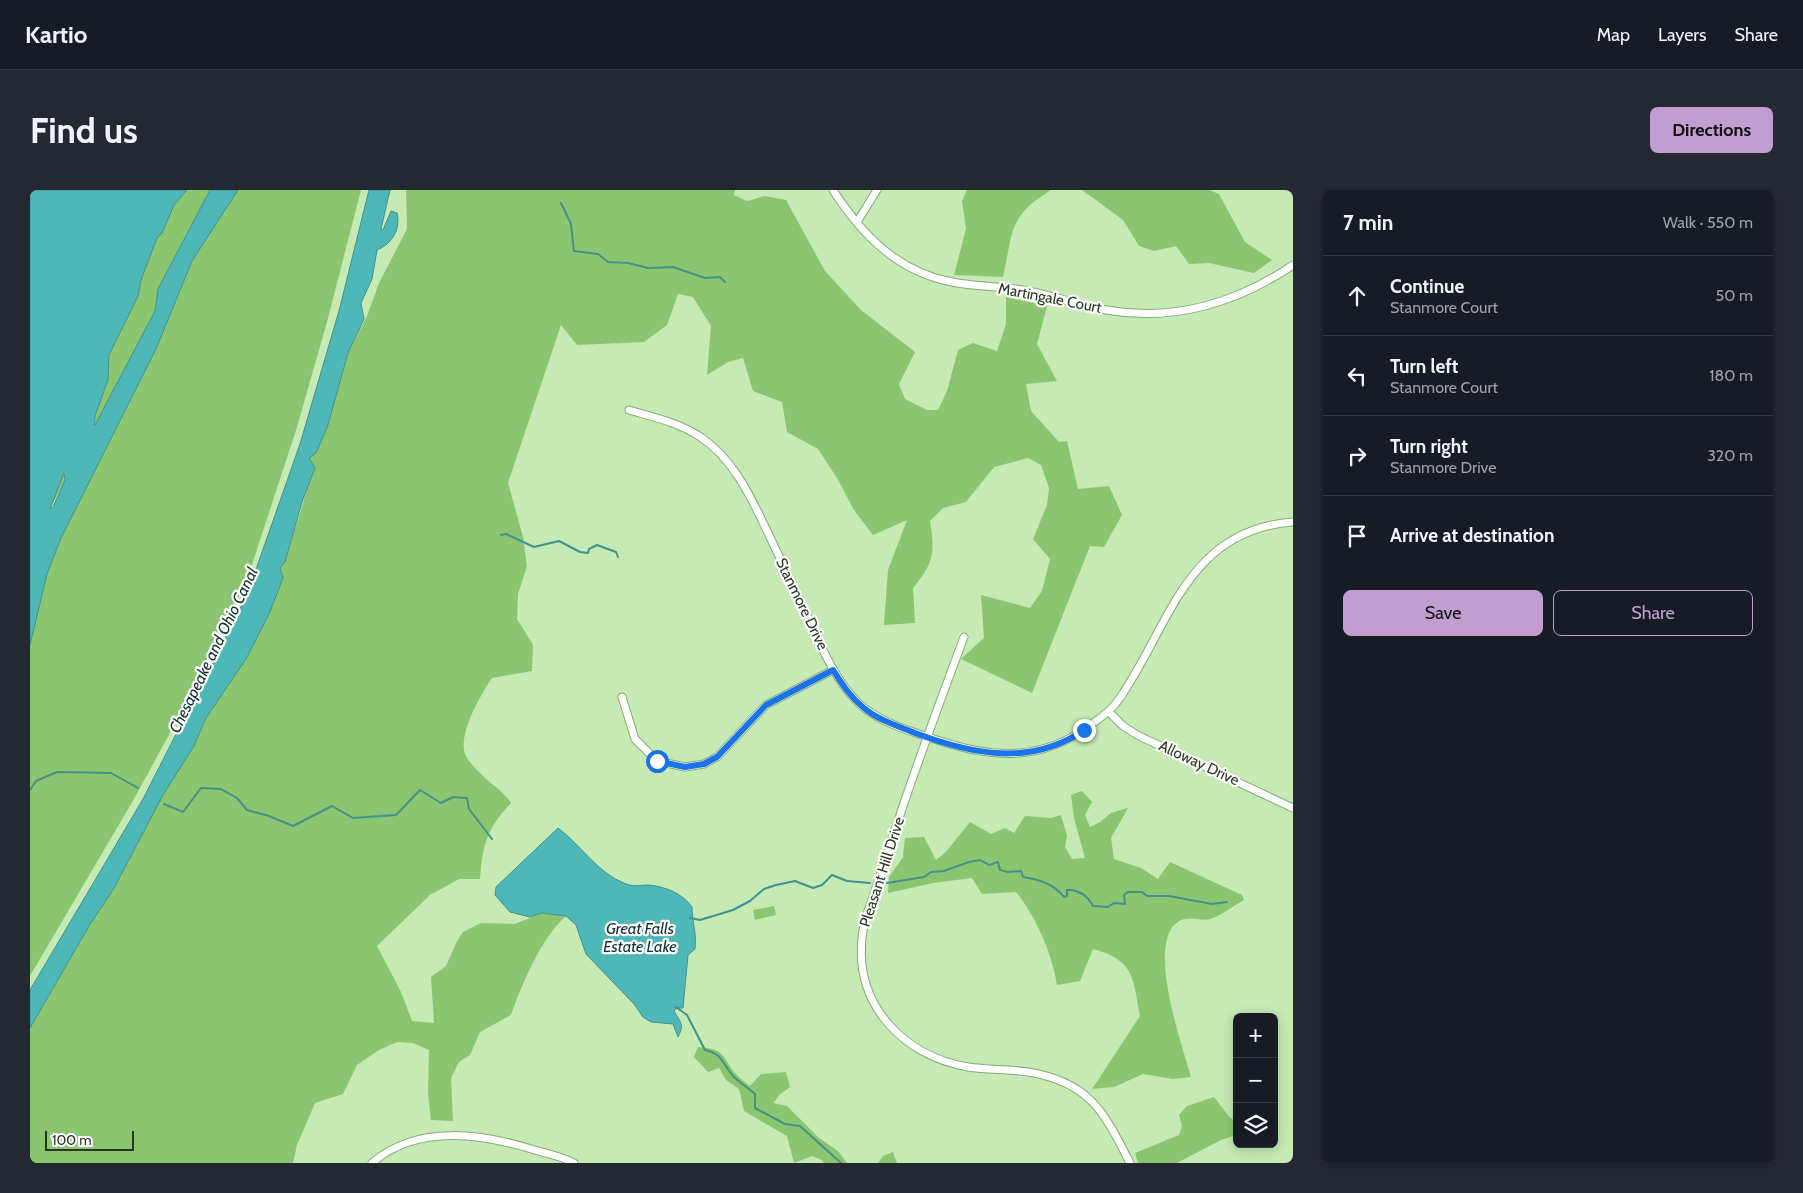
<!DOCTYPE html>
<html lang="en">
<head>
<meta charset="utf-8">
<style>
  :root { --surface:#171b24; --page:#242831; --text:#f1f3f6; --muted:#9ea1a6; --line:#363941; --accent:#c19dd1 }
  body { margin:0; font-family:Cabin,sans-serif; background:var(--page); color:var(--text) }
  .controls { position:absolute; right:15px; bottom:15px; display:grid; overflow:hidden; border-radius:8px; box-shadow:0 2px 12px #0003 }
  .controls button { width:45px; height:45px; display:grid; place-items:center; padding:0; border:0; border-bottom:1px solid var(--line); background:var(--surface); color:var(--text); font:25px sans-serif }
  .scale { position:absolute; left:15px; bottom:12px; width:89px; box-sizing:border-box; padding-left:5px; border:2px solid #293722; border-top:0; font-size:14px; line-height:18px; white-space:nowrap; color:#293722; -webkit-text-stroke:4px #fefefe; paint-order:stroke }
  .stop { position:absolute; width:15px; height:15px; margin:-11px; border:4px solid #1a73e8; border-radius:50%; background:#fff }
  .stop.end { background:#1a73e8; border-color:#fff; box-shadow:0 1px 5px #0008 }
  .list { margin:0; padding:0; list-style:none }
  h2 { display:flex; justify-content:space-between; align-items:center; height:65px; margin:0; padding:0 20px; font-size:21px }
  h2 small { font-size:16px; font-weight:400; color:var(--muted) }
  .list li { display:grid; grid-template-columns:32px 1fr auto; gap:15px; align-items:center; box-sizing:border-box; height:80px; padding:0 20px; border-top:1px solid var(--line) }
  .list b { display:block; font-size:19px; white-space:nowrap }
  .list p { margin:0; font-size:16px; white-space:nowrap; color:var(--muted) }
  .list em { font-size:16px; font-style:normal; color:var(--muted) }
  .actions { display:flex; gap:10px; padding:15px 20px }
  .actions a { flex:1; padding:11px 0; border:1px solid var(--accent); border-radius:8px; text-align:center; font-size:18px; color:var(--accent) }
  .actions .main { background:var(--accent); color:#111 }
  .icon { flex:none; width:28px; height:28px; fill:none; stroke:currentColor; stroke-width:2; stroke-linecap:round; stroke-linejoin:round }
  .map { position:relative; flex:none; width:1263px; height:973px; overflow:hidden; border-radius:8px }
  header { display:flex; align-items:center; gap:30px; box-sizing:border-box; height:70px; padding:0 25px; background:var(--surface); border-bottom:1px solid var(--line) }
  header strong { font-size:24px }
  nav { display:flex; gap:28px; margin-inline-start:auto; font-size:18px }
  .intro { display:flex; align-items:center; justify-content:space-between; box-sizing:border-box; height:120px; padding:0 30px }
  h1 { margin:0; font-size:35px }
  .button { padding:12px 22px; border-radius:8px; background:var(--accent); color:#111; font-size:18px; font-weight:700 }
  main { display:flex; gap:30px; padding:0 30px }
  aside { flex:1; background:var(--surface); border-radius:8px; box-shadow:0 2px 12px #0003 }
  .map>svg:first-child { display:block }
</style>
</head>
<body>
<header>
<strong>Kartio</strong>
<nav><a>Map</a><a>Layers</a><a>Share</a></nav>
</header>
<div class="intro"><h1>Find us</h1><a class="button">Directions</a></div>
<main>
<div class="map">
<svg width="1263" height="973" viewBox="0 0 1263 973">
  <rect width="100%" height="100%" fill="#c5eab4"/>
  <g fill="#8cc570">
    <polygon points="157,0 180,0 128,99 125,121 66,235 65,226 78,190 79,165 108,106 111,90 127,48 132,43 144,15"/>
    <polygon points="208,0 331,0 297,132 267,237 217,390 147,530 104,609 0,786 0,455 17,384 31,348 126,159 162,71"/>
    <path d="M376 0H705L704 5 717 11 735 6 756 10 795 81 831 120 885 162 869 194 875 209 897 220H908L917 201 928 160 943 153 967 161 976 134V107L1017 116 1007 154 1027 191 996 194 1001 221 1029 252 1037 251 1048 299 1079 296 1092 325 1074 357 1060 356 1002 503 931 469 954 448 951 405 1000 418 1012 401 1020 369 1003 349 1017 315 1019 298 1011 275 998 268 964 277 936 312 913 318 900 331C905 363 904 373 883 398L885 433 854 435 858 380 877 330 843 345 824 320 807 288 788 259 757 242 752 212 723 201 713 168 698 172 677 185 681 136 663 107 648 104 637 135 614 152 547 155 531 135 478 293 493 347 497 376 488 404 487 429 503 455 502 481 462 488C451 504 426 547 436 566 439 572 446 579 451 584 461 595 473 600 481 613 456 640 453 654 450 689H429L400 705 347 756 371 802 382 831 404 833 401 787 416 776 427 751 433 742 451 733 485 734 512 723 536 726C511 748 492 794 481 825L450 842 440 865 429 872 421 888 423 931 401 930 398 903 399 860 383 853 367 852 349 860 327 875 313 904 285 913 267 955 263 973H0V838L59 736 83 700 133 605 164 556 176 528 216 469 239 424 253 388 250 378C265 346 272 311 285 278L279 268 297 238 318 163 337 126 349 93 377 39Z"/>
    <path d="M937 0H1021C978 26 983 42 973 87L924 85 936 39 932 11Z"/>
    <polygon points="1052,0 1179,0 1189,4 1215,52 1242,70 1224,83 1179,73 1159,74 1146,56 1124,61 1109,56 1093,30"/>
    <polygon points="34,282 35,290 20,319 19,318"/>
    <path d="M1052 601 1062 612 1055 625 1060 637 1070 632 1081 623 1098 618 1081 648 1084 669 1111 678 1128 689 1140 672 1212 705 1214 710C1204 715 1191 726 1180 729 1172 731 1162 727 1154 729 1111 742 1153 857 1161 887L1143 889 1113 884 1084 897 1062 899 1110 826C1103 789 1105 770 1063 759L1050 791 1027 795C1022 763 1006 727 986 702L952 704 942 688 903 693 858 703 859 687 873 667 875 648 894 647 906 670 915 663 940 632 961 644 975 638 984 643 995 626 1021 628 1031 625 1037 646 1035 657 1042 669 1055 668 1044 628 1041 605Z"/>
    <polygon points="744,716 746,725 725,730 723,720"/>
    <path d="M668 857C696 859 691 866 705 883 709 888 715 892 720 896L731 884 756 882 760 897 749 905 744 913 757 916 789 948 808 961 817 973H793L792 970 782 966 764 973 757 946 714 921 709 899 696 890 689 878 678 882 664 867Z"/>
    <polygon points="1184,907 1200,928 1207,932 1207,945 1191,950 1147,973 1108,973 1105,963 1149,945 1152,936 1149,925 1157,916"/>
    <polygon points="863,962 867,973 848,973 853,966"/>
  </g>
  <g fill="#4eb7b8" stroke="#43918b" fill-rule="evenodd">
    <path d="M0 0H157L144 15 132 43 127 48 111 90 108 106 79 165 78 190 65 226V235L125 121 128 99 180 0H208L162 71 126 159 31 348 17 384 0 455ZM34 283 35 290 23 317 20 319Z"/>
    <path d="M339 0H360L351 39 353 40 361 21 367 23C371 39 362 54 347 60L342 89 331 113 334 129 318 163 297 238 286 263 279 268 285 278 272 312 255 372 250 378 253 388 239 424 216 469 176 528 164 556 133 605 83 700 59 736 0 838V800L113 609 217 405 270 254 309 121Z"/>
    <path d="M528 638C551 655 567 683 596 694 604 697 611 695 619 695 636 697 652 703 662 717 662 732 667 744 665 759L658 765 653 818H647L644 821C650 832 655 834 648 847L643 834 621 832 613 827 604 814 556 764 546 735 536 726 512 723 500 727 480 722 465 705 466 697Z"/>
  </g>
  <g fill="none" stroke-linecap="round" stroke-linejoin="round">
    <g stroke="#43918b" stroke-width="2">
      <polyline points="531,13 541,34 544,61 568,64 578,72 598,73 618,78 643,77 675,88 690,87 695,92"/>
      <polyline points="471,345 476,344 504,357 529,351 550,362 558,363 559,359 567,355 586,362 588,367"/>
      <polyline points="0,600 6,591 27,582 81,583 108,598"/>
      <polyline points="134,614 153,622 171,598 191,599 207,608 217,620 239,626 263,636 302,616 323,628 366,625 390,600 411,613 423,607 437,608 439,619 462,649"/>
      <path d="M857 693 894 687 901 682 914 681 939 672 950 670 959 675 968 672 970 680 978 682 991 681 993 687C1008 689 1025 695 1034 707L1037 706V700C1048 699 1058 706 1063 716L1078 717 1084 713 1095 714 1094 705 1098 702H1112L1117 706H1139L1182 714 1197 712"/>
      <polyline points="660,728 670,730 703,720 720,711 734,699 746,695 765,691 783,698 792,695 802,685 817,691 840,693"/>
      <path d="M646 817 657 825 675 860C692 863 693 874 703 886 709 892 718 898 725 904V918L755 934 770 936 811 973"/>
    </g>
    <g stroke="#8a7" stroke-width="9">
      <g id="minor">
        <path d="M803 0C832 45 868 82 922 92 947 97 973 96 998 101 1024 106 1050 115 1076 120 1143 132 1207 113 1263 75"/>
        <polyline points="827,32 847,0"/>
        <path d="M599 220C623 227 647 232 669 246 709 272 727 321 747 362 762 394 777 425 791 456 822 520 841 529 907 550 961 568 1011 572 1059 536 1069 529 1080 522 1087 512 1139 440 1154 340 1263 332"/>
        <path d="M934 447C912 506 890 565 870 625 862 650 853 675 845 701 840 716 833 732 832 748 825 816 874 866 938 877 958 880 979 879 998 882 1060 892 1074 922 1100 973"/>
        <polyline points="592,507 605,549 627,571 655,577 674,574 687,567 736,515 803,480"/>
        <polyline points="1079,522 1093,536 1109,546 1263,618"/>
        <path d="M342 973C388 933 454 944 508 961 520 964 533 967 544 973"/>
      </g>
    </g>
    <use href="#minor" stroke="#fff" stroke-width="7"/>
  </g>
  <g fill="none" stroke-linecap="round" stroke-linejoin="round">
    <path stroke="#1a73e8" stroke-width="6" d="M627 571 655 577 674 574 687 567 736 515 803 480C812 494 820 507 834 518 848 530 868 536 885 543 941 564 1001 577 1054 540"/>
  </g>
  <g text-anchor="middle" stroke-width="4.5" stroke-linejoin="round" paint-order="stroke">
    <g font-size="15" fill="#293722" stroke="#fefefe">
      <text transform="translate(1020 108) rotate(11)" y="5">Martingale Court</text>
      <text transform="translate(772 414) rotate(64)" y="5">Stanmore Drive</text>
      <text transform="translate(1169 573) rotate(25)" y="5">Alloway Drive</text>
      <text transform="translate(852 682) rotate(-72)" y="5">Pleasant Hill Drive</text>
    </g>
    <g font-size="16" font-style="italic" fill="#0f3030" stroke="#fefefe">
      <text transform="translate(183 460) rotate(-64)" y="6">Chesapeake and Ohio Canal</text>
      <text x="610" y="744">Great Falls<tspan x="610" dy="18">Estate Lake</tspan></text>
    </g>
  </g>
</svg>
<div class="controls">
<button>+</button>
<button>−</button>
<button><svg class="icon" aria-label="layers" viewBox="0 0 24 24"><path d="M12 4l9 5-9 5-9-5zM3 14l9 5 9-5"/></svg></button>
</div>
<div class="scale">100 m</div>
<div class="stop" style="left:627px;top:571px"></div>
<div class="stop end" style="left:1054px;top:540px"></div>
</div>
<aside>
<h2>7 min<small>Walk · 550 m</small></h2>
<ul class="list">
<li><svg class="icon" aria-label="ahead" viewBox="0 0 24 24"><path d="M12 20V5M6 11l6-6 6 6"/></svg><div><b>Continue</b><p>Stanmore Court</p></div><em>50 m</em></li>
<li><svg class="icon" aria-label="left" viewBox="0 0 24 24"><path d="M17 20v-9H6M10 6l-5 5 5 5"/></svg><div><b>Turn left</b><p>Stanmore Court</p></div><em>180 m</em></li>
<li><svg class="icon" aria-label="right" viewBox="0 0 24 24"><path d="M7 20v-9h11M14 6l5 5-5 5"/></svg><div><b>Turn right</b><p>Stanmore Drive</p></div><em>320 m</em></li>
<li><svg class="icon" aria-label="arrive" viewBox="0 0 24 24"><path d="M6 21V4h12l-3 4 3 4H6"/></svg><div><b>Arrive at destination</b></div></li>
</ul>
<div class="actions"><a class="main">Save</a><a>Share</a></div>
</aside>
</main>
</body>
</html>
